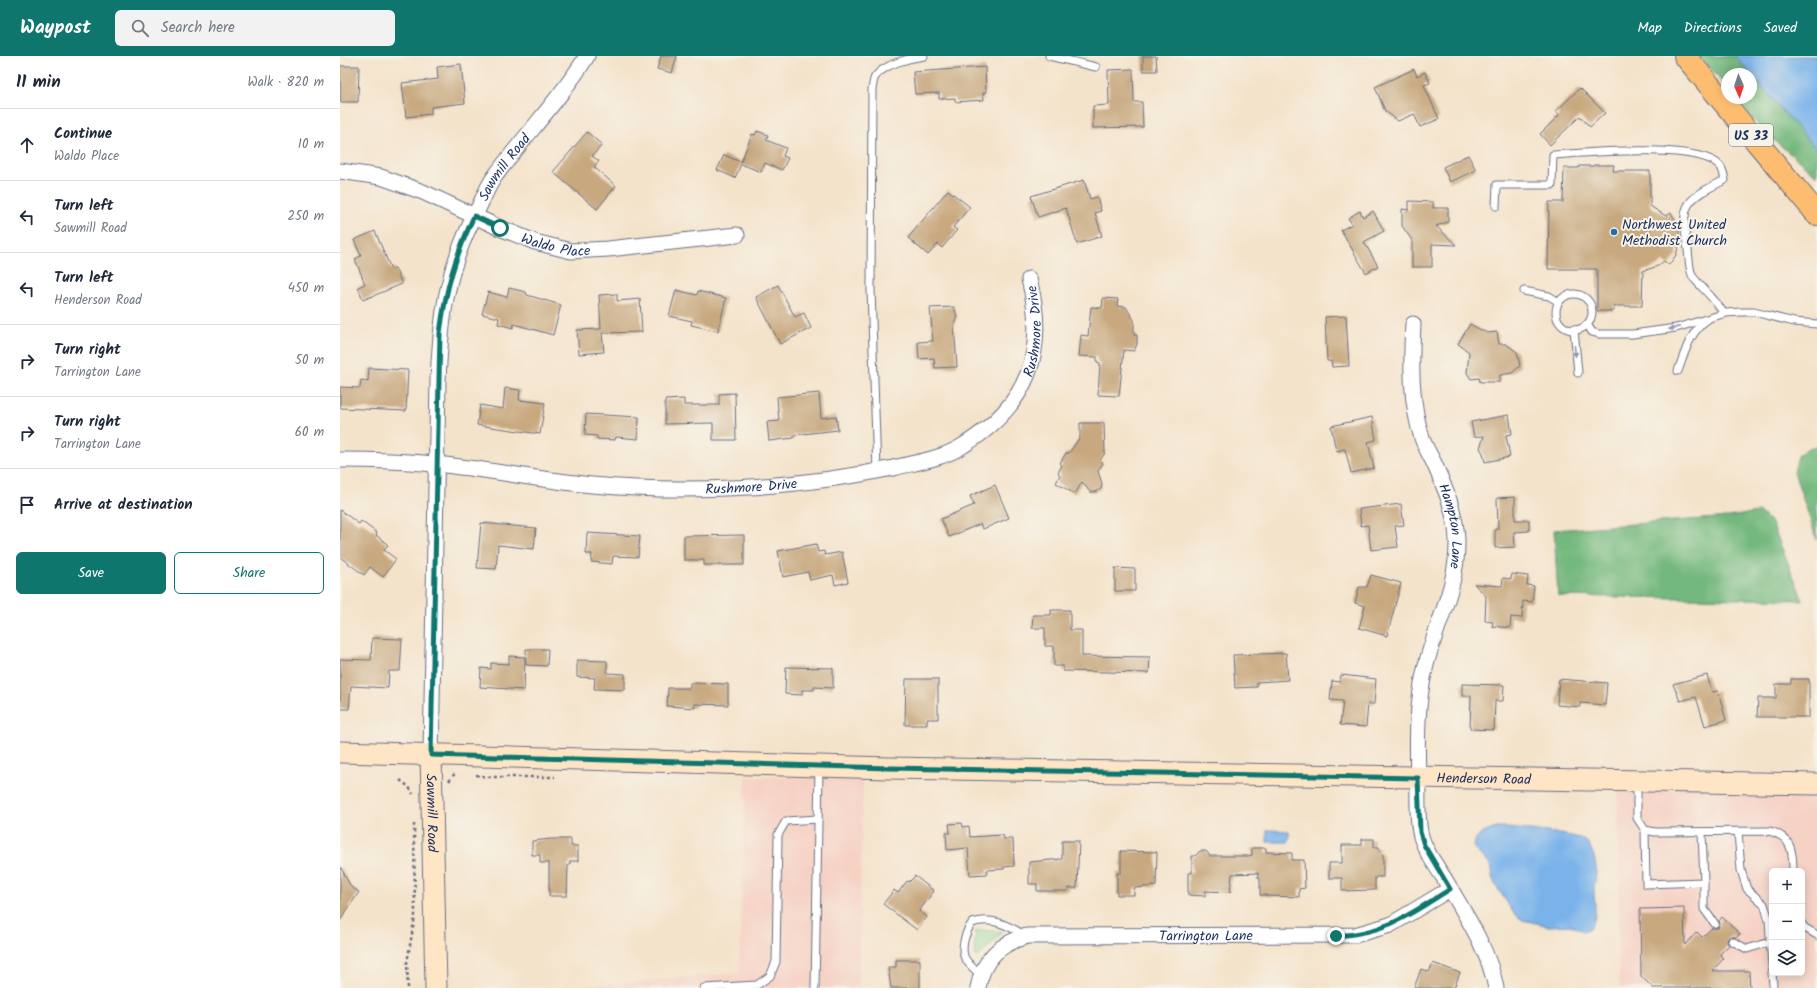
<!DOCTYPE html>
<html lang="en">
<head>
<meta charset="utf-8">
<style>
  :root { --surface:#fff; --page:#f2f2f3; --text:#1f2937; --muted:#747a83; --line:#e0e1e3; --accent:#0f766e }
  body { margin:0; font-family:Kalam,sans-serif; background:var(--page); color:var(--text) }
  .controls { position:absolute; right:12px; bottom:12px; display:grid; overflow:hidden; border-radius:6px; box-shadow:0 2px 10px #0003 }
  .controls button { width:36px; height:36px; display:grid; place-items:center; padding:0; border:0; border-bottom:1px solid var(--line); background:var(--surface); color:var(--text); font:20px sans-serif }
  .compass { position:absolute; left:1381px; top:12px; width:36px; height:36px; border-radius:50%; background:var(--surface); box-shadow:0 2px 10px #0003; rotate:177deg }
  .stop { position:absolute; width:12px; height:12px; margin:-9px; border:3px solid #0f766e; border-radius:50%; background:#fff }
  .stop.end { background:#0f766e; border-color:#fff; box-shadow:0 1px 4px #0008 }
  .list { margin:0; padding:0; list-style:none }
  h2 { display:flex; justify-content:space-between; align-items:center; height:52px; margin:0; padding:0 16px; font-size:17px }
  h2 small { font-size:13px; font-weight:400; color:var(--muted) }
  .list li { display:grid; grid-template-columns:26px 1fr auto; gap:12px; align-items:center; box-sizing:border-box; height:72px; padding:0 16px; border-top:1px solid var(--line) }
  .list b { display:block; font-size:15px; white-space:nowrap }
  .list p { margin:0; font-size:13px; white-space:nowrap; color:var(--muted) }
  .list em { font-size:13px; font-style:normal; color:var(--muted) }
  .actions { display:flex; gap:8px; padding:12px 16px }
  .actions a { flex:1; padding:9px 0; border:1px solid var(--accent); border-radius:6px; text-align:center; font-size:14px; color:var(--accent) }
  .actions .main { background:var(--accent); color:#fff }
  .icon { flex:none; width:22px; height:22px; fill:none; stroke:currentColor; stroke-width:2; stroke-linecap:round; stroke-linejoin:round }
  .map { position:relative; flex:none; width:1477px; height:932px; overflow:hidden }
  header { display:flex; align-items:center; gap:24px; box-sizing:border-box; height:56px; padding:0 20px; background:var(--accent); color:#fff }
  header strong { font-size:19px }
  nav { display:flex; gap:22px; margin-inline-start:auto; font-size:14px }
  .search { width:280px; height:36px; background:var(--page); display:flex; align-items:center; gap:10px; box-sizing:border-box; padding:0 14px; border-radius:6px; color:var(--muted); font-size:15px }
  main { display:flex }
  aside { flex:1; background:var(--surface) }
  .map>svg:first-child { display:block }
</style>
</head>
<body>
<header>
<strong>Waypost</strong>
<div class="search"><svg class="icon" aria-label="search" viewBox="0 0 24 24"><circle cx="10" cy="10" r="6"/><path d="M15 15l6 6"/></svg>Search here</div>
<nav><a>Map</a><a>Directions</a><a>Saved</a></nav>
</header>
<main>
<aside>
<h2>11 min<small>Walk · 820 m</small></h2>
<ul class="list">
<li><svg class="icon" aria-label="ahead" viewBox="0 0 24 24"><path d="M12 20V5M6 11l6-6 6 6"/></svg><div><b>Continue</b><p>Waldo Place</p></div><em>10 m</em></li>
<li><svg class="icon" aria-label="left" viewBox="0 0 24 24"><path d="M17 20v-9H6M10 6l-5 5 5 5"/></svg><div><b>Turn left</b><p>Sawmill Road</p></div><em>250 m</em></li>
<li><svg class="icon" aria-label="left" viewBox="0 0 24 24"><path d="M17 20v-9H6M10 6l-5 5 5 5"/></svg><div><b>Turn left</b><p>Henderson Road</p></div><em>450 m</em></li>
<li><svg class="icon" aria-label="right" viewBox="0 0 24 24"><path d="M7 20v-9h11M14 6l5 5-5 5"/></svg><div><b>Turn right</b><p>Tarrington Lane</p></div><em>50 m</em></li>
<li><svg class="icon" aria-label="right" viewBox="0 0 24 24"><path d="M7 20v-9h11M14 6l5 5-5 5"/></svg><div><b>Turn right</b><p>Tarrington Lane</p></div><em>60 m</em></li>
<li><svg class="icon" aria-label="arrive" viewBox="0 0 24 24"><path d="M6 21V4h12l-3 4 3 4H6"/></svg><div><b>Arrive at destination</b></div></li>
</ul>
<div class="actions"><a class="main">Save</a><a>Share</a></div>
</aside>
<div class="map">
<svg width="1477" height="932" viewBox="0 0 1477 932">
  <rect width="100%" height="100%" fill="#f7f3e8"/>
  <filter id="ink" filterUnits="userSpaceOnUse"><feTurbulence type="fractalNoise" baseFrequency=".025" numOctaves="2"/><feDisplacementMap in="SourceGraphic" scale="8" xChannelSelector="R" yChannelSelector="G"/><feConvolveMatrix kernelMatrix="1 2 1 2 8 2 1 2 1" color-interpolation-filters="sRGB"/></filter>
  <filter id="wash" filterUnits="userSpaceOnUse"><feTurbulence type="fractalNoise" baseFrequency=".012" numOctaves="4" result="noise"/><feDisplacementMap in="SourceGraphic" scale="16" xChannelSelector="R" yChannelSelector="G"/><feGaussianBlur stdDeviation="0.9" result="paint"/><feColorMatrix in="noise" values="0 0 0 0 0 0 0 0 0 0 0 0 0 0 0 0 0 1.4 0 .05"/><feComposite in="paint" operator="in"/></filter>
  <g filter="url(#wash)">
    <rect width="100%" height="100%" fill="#f4e3cb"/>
    <g fill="#f6d2c5" fill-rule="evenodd">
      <polygon points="523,720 518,932 221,932 399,917 406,721"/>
      <path d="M1278 727 1477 730V932H1279ZM1432 815H1462V917H1432Z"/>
    </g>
    <path fill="#8fd793" stroke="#558378" d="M641 874 661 876C659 882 644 894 638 901L634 899 636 875Z"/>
    <g fill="#73b87d" stroke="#47746e">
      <polygon points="1360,0 1395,0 1410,18 1387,18 1387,32"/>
      <polygon points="1411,19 1477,94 1477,120 1423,75 1396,42 1411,42"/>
      <polygon points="1477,390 1477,484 1454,416 1458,399 1468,392"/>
      <polygon points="1418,456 1431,465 1463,544 1218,540 1214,474 1389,461"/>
    </g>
    <g fill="#7ab3ea" stroke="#4a71a4">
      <polygon points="1395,0 1477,0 1477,94"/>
      <path d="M1156 772C1168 771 1240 778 1246 785 1252 791 1257 808 1256 816 1256 823 1254 828 1254 835 1254 848 1259 862 1249 873L1243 875 1231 869 1209 870 1183 864 1175 859 1155 828 1152 821 1150 809 1135 794 1134 791 1135 785 1141 778Z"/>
      <path d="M927 774 948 775C951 780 949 781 948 786H927Z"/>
    </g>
    <g id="blocks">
      <g fill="#c7a87f">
        <polygon points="321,0 337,0 332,17 317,13"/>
        <polygon points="803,0 816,0 817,15 803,15"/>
        <polygon points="121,8 125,47 91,51 91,58 66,61 62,27 98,23 97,11"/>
        <polygon points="0,10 19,10 18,46 0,46"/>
        <polygon points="645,11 646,36 643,37 644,44 615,46 615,42 599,43 599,37 575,38 573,16"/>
        <polygon points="793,13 794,46 802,46 803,71 753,72 753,50 769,49 768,14"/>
        <polygon points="1074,13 1077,20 1085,16 1090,27 1084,29 1099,63 1080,71 1074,58 1058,65 1045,55 1035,31"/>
        <polygon points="1240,32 1265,57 1250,71 1240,60 1210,89 1200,78 1219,59 1216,55"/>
        <polygon points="417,75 428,79 426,84 446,92 443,100 448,102 442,114 425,107 421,116 401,108 395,122 377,114 384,99 401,106 412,78 415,79"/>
        <polygon points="247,76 262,89 252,100 259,105 254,111 276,130 257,153 213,116"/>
        <polygon points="1128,99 1136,114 1110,126 1103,111"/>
        <polygon points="1254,109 1274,109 1273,115 1310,115 1310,150 1326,160 1331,157 1338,168 1340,184 1336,199 1329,209 1324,205 1318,210 1303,215 1302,250 1274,250 1274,255 1257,255 1257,213 1208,213 1209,146 1223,146 1224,112 1239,112 1239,110 1254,110"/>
        <polygon points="744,124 750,143 757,141 761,155 755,157 762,180 737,188 726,152 698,161 691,140"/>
        <polygon points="608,134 630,151 613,171 617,174 602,192 598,188 588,199 568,182"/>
        <polygon points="1069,145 1093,146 1093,152 1108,152 1108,166 1096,170 1116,189 1092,188 1092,211 1072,211 1072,184 1062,170 1062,153 1069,154"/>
        <polygon points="1020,155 1023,161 1033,155 1044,175 1024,186 1038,210 1026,217 1001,174 1012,168 1008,162"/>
        <polygon points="35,175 51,213 55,212 62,228 23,244 18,231 25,228 15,203 21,200 14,184"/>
        <polygon points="438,229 455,261 464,257 471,272 440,288 416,241"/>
        <polygon points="169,232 186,236 187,239 221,249 213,279 174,268 173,272 158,268 159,262 142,258 148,236 167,241"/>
        <polygon points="336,234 357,239 358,235 386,242 378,275 351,269 352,265 329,260"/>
        <polygon points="277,238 277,245 300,243 302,276 262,277 264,296 239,298 237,274 261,273 259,239"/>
        <polygon points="763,242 778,243 777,250 786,251 794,264 794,279 797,279 797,288 794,295 784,294 779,340 758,339 760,307 757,306 757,301 739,300 741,279 748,280 751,251 762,252"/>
        <polygon points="614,251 617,260 614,269 617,311 595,312 594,302 579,303 578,286 593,285 590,252"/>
        <polygon points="1006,260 1009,310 992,311 991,305 987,305 985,261"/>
        <polygon points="1130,268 1147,277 1157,276 1159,288 1166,288 1177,296 1180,310 1172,317 1160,319 1160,326 1140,326 1139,322 1131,323 1127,317 1129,296 1118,288"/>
        <polygon points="29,312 68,314 66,355 0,352 0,331 20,332 21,324 28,325"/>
        <polygon points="165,332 180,334 179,344 205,347 200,378 137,369 140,349 163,353"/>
        <polygon points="395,337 396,384 373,384 373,367 325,368 325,344 344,343 344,349 379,349 379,338"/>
        <polygon points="479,337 481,362 496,360 498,374 454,379 454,382 429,385 427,366 439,365 437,341"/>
        <polygon points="246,358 299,361 298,383 276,381 275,384 257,383 257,380 245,379"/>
        <polygon points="1169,359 1172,378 1166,379 1170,401 1145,406 1143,397 1140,392 1144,380 1134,381 1131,366"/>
        <polygon points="1032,361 1036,384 1028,386 1034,412 1011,417 1005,393 996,395 991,370"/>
        <polygon points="740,367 764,367 765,397 760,404 763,407 758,415 762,428 761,433 756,436 750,436 742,426 735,438 716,427 720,419 718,417 722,409 720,407 726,397 729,397 740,381"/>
        <polygon points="655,429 669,462 643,473 640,468 609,481 601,463 634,449 630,440"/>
        <polygon points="1175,441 1175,464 1189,464 1189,475 1174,476 1175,491 1155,492 1155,473 1158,473 1157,442"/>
        <polygon points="1061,448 1064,469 1055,470 1058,491 1031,494 1028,469 1021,470 1019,453"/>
        <polygon points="0,454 19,468 21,465 37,477 36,479 48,489 44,494 56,503 43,521 30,511 24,519 0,501"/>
        <polygon points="141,467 196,472 194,493 158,489 156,513 137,512"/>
        <polygon points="247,477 300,480 298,501 273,500 272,508 251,506 252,498 246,498"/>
        <polygon points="404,479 404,509 364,509 364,504 344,504 344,480"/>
        <polygon points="476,488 478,496 484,495 485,499 502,496 508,526 495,529 493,519 470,524 468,516 443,521 438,495"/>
        <polygon points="775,512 795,513 795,535 775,535"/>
        <polygon points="1172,518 1188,520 1187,529 1194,530 1192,546 1183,545 1182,562 1171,561 1170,572 1152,570 1153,566 1145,565 1146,540 1134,528 1162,530 1163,522 1171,523"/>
        <polygon points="1031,519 1061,527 1047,580 1019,572 1025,550 1015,547 1019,531 1027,531"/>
        <polygon points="711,554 730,554 730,574 742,574 742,600 810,601 809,617 723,615 723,610 714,610 714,590 705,590 705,572 692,572 693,559 711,559"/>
        <polygon points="32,582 62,583 60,615 49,615 48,632 11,630 9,653 0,653 0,603 31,604"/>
        <polygon points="186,593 208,593 207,610 186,609"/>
        <polygon points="946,597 948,624 917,626 917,631 895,632 893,599"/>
        <polygon points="169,600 185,601 184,634 140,631 141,612 151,613 151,607 169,608"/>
        <polygon points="237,604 267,605 267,617 285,618 285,634 254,633 255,622 237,621"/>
        <polygon points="446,611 493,612 493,632 474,631 474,634 462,634 462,639 445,638"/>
        <polygon points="1001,619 1036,623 1034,648 1028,648 1026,671 1000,669 1003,645 990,644 992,625 1000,626"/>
        <polygon points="1367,619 1372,636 1378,635 1386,664 1365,670 1356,641 1340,645 1333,628"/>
        <polygon points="566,623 598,623 598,663 587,663 587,669 565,669"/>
        <polygon points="1219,623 1267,627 1265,649 1240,647 1240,651 1217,649"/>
        <polygon points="1451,623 1469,623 1469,661 1417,661 1418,642 1436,642 1436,628 1451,628"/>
        <polygon points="350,627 388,628 388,649 355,648 355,652 327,650 328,632 350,632"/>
        <polygon points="1122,628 1164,629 1163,645 1155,645 1154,674 1130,673 1131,640 1122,640"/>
        <polygon points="622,767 623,771 629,770 630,781 663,779 664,783 673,783 674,810 664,811 664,813 647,814 647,818 630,819 628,792 607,794 606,777 610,777 609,768"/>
        <polygon points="211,783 231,783 231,790 238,790 238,805 230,805 230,809 228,809 227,840 209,840 209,807 200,807 200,799 192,799 192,785"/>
        <polygon points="1022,783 1034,783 1034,791 1039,791 1039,795 1043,799 1043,821 1035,821 1035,834 1002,835 1002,822 989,822 989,807 1002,807 1002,789 1022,789"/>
        <polygon points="722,785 739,785 737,832 728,832 728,835 697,835 697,828 689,828 689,806 722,803"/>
        <polygon points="912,792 926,792 926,796 952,797 952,804 964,804 965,832 959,833 959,841 926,840 926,839 920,839 920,822 918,822 918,817 892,818 890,836 865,835 865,840 848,839 848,817 852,817 852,800 855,800 860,795 866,795 870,800 908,800 912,799"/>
        <polygon points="781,795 817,796 816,830 794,832 794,839 777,839 777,817 781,817"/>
        <polygon points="0,810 11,831 19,836 0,865"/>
        <polygon points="575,820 594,835 579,855 587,861 577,874 543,848 554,834 558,837 567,825 569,826"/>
        <polygon points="1344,852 1345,889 1357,876 1362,881 1372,872 1378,872 1380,868 1379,865 1382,861 1400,878 1396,881 1391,880 1388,882 1387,886 1389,889 1380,898 1384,902 1372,915 1409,915 1410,932 1313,932 1301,920 1300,853"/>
        <polygon points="556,904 580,904 580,932 551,932 548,911 556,911"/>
        <polygon points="1093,907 1120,917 1114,932 1074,932 1081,913 1089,916"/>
      </g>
    </g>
  </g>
  <g filter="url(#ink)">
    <use href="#blocks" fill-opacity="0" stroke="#676e84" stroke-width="1"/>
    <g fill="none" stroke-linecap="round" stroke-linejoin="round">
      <g stroke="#676e84" stroke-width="9">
        <g id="service">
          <polyline points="709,0 756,11"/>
          <path d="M1156 150 1157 129H1212L1213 99C1245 97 1359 86 1380 110 1383 113 1384 120 1385 124 1344 144 1340 148 1348 194 1349 201 1349 215 1353 221 1363 234 1376 243 1384 258"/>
          <polyline points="1184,235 1209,240 1219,246"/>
          <circle cx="1234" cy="256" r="18"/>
          <polyline points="1247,268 1252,276 1259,278 1293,278 1336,272 1386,257 1401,256 1414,256 1454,266 1477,268"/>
          <polyline points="1234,273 1238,317"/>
          <path d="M1338 315C1345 296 1350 275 1368 263"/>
          <path d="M537 415 531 233 532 33C533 30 533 24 535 21 544 8 569 2 584 0"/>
          <path d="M1297 726V762L1305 774 1315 776 1429 775C1451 780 1453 794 1453 815"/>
          <polyline points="1305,774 1306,828 1364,826 1362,776"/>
          <polyline points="1398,776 1401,814 1407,833 1424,848 1429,864 1432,911"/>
          <polyline points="1364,826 1364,853 1375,868"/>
          <polyline points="1462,868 1465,872 1477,879"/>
          <polyline points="1392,885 1407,893 1430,886"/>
          <polyline points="1432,917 1433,929"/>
          <path d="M640 919C636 914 626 907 624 900 621 889 626 875 632 867 652 860 668 870 685 879"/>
          <polyline points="364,932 417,929 430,920 436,906 438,779 446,765 478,763"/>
          <polyline points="475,932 479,712"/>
        </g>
      </g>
      <g stroke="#676e84" stroke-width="17">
        <g id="minor">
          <path id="s1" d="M0 115 41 121 83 136 160 172 195 186 231 195 268 193 397 179"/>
          <path id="s2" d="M1073 268C1071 307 1070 345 1082 382 1085 391 1090 399 1094 407 1105 432 1116 457 1117 484 1118 530 1097 565 1086 609 1076 648 1077 687 1078 727 1078 743 1077 760 1080 776 1083 792 1095 808 1104 822 1124 857 1148 891 1156 932"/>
          <path id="s3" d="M0 404C32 404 64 405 95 408 148 413 199 424 252 429 348 438 458 432 553 412 577 406 603 403 624 389 688 349 708 296 689 223"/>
          <path id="s4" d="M91 699 98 325C101 259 106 213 138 153 143 143 147 132 153 123 183 81 220 44 247 0"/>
          <path id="s5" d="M638 932C643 903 659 888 687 880L1015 879 1050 869 1110 833"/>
        </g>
      </g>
      <g stroke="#676e84" stroke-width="23">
        <g id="secondary">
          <path id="s6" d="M0 696 549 712 1477 728"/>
          <path id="s7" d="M91 699 96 932"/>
        </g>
      </g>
      <g stroke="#676e84" stroke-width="24">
        <polyline id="primary" points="1345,0 1477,158"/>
      </g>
      <g stroke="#676e84" stroke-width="2.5" stroke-dasharray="3 3" stroke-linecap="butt">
        <polyline points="136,719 149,721 215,721"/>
        <polyline points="60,724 69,731 73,738"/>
        <polyline points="109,725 116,716"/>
        <polyline points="68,932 67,907 75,860 74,768"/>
      </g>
      <use href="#service" stroke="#fff" stroke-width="7"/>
      <use href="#minor" stroke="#fff" stroke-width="15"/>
      <use href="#secondary" stroke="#fee5c5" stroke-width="21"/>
      <use href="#primary" stroke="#fcbd6f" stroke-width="22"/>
    </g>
    <defs><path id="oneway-solid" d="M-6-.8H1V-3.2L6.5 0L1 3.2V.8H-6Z"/></defs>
    <g fill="#8d97ae">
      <use href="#oneway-solid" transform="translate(1334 272) rotate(167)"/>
      <use href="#oneway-solid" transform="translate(1235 295) rotate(84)"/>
    </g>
  </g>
  <g fill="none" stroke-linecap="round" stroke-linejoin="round" filter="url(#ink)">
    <path stroke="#0f766e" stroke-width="5" d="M160 172 134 160C115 201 106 231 100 277L91 699 550 712 1078 722 1080 776 1084 789 1110 833C1069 859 1046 877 996 880"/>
  </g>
  <circle fill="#1f6fb2" stroke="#f7f3e8" stroke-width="1.5" cx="1274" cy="176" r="4"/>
  <g text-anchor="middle" stroke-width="4" stroke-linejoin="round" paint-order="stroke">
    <rect fill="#f7f3e8" stroke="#5d6a87" stroke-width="1" x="1389" y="68" width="44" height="22" rx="3"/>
    <g font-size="13" font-weight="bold" fill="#1b2f5e">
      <text x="1411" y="84">US 33</text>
    </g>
    <g font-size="14" fill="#1b2f5e" stroke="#f7f3e8">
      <text dy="5" stroke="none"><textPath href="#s4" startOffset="602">Sawmill Road</textPath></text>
      <text dy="5" stroke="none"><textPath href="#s1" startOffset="230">Waldo Place</textPath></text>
      <text dy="5" stroke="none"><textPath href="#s3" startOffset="772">Rushmore Drive</textPath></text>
      <text dy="5" stroke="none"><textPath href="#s3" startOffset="413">Rushmore Drive</textPath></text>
      <text dy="5" stroke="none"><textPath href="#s2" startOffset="209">Hampton Lane</textPath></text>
      <text dy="5" stroke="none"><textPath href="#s6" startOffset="1144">Henderson Road</textPath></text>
      <text dy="5" stroke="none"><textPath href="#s7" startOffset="58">Sawmill Road</textPath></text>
      <text dy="5" stroke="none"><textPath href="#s5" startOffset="255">Tarrington Lane</textPath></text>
    </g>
    <g font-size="14" fill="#1b2f5e" stroke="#f7f3e8" text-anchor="start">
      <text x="1282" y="173">Northwest United<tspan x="1282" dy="16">Methodist Church</tspan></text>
    </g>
  </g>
</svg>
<div class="controls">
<button>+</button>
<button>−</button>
<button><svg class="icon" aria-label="layers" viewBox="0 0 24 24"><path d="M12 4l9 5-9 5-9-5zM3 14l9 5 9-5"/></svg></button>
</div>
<svg class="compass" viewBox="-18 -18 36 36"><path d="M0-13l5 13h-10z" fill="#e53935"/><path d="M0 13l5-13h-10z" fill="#747a83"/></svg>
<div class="stop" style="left:160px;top:172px"></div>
<div class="stop end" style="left:996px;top:880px"></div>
</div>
</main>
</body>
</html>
